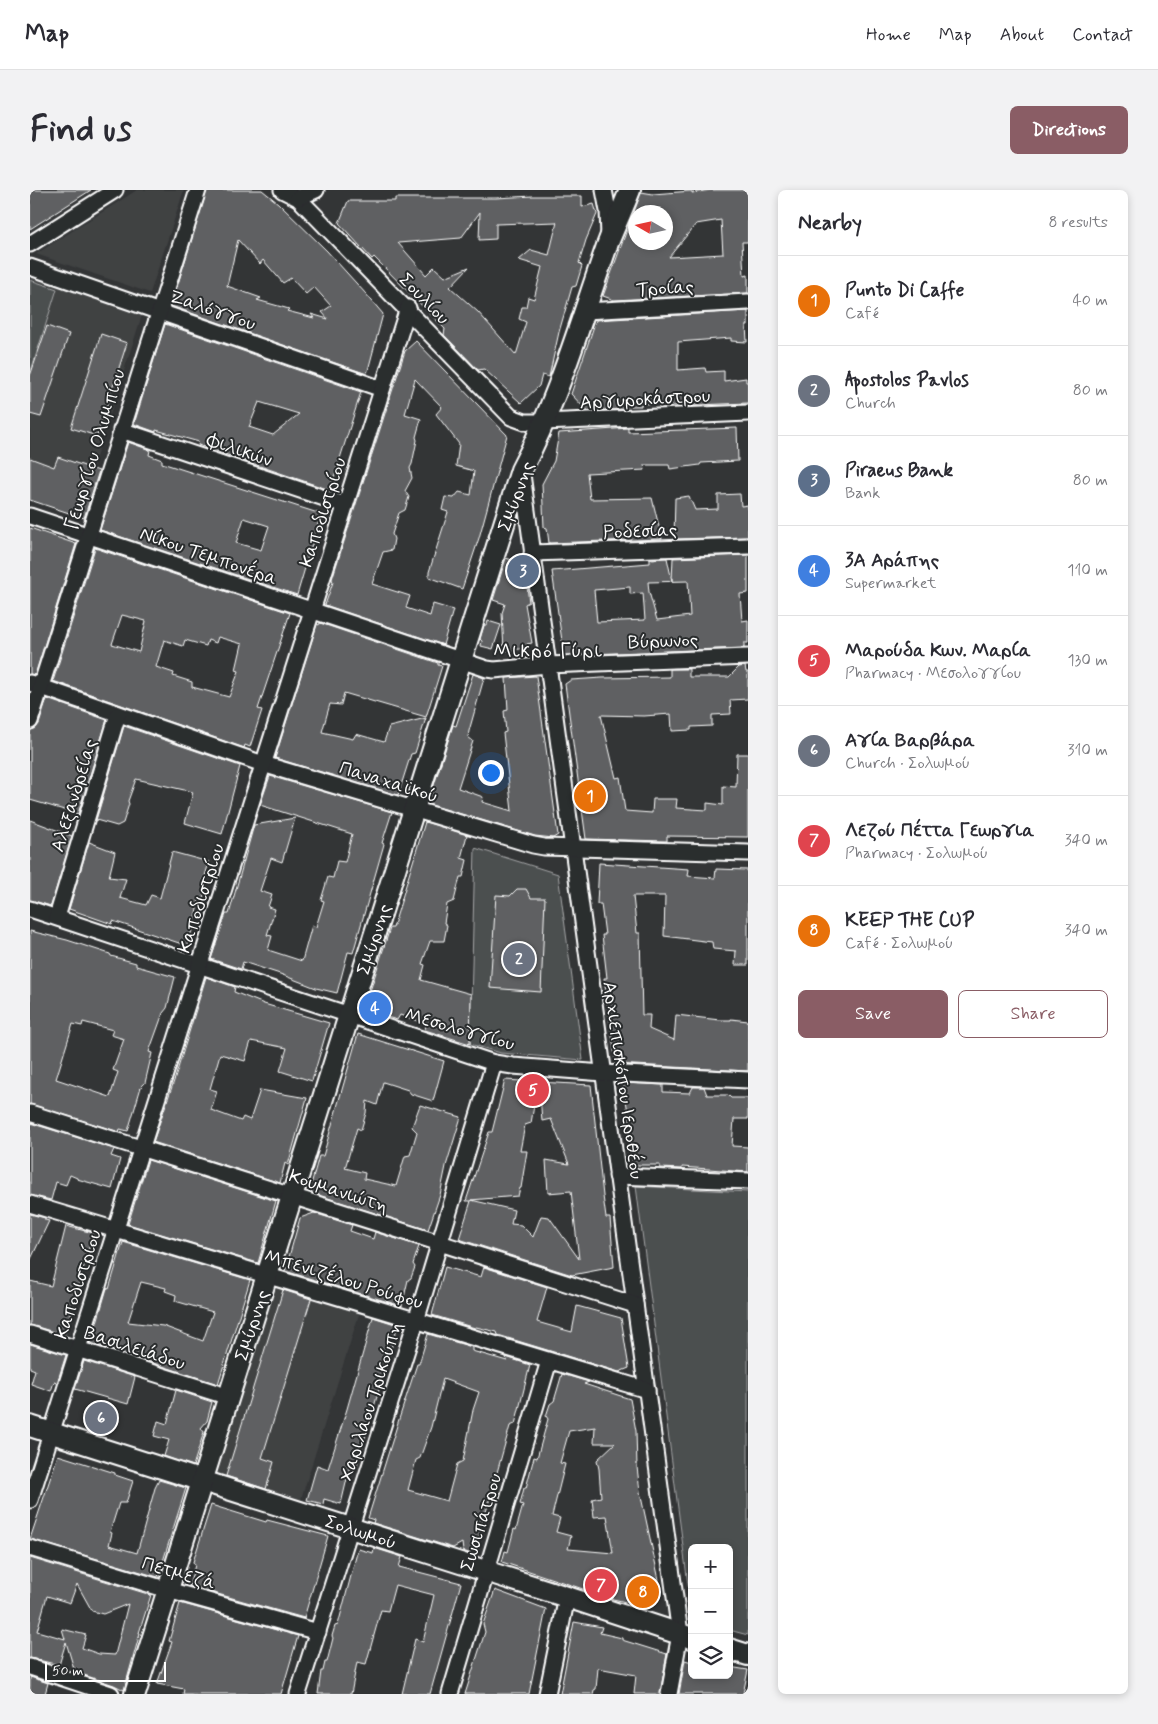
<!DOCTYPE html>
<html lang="en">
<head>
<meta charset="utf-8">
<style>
  :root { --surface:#fff; --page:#f2f2f3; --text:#2b2b33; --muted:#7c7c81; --line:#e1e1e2; --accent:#8a5d65 }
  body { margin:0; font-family:Mynerve,sans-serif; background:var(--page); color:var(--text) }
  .controls { position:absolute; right:15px; bottom:15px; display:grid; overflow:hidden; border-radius:8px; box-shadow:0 2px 8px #0003 }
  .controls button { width:45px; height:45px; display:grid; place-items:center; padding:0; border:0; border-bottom:1px solid var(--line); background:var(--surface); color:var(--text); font:25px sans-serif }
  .compass { position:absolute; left:598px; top:15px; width:45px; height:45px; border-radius:50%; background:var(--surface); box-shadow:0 2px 8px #0003; rotate:279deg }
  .scale { position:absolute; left:15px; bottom:12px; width:121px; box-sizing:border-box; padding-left:5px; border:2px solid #fff; border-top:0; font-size:14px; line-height:18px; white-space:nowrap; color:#fff; -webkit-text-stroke:4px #2a2d2e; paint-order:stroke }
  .you { position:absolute; left:460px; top:582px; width:18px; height:18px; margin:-12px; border:4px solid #fff; border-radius:50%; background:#1a73e8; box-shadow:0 0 0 8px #1a73e833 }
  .badge { display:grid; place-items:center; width:32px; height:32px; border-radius:50%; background:var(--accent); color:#fff; font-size:16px; font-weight:700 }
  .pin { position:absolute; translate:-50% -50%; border:2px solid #fff; box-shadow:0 1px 5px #0006 }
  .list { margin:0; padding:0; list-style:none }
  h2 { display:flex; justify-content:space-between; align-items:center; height:65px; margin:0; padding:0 20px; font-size:21px }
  h2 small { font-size:16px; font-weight:400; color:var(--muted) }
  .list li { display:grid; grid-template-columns:32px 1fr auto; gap:15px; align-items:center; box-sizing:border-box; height:90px; padding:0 20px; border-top:1px solid var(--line) }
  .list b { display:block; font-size:19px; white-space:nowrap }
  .list p { margin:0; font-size:16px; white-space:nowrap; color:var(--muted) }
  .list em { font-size:16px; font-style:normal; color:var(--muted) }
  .actions { display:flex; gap:10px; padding:15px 20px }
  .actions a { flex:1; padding:11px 0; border:1px solid var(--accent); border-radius:8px; text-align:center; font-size:18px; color:var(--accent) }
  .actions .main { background:var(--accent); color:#fff }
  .icon { flex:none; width:28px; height:28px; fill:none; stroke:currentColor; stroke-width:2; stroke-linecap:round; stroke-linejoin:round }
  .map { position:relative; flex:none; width:718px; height:1504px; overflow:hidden; border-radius:8px }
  header { display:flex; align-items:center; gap:30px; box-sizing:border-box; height:70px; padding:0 25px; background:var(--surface); border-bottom:1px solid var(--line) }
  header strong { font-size:24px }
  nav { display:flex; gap:28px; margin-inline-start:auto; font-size:18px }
  .intro { display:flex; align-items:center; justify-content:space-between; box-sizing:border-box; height:120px; padding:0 30px }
  h1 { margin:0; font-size:35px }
  .button { padding:12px 22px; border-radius:8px; background:var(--accent); color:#fff; font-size:18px; font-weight:700 }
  main { display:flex; gap:30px; padding:0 30px }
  aside { flex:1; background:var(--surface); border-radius:8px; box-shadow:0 2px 8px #0003 }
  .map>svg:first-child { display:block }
</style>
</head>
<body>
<header>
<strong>Map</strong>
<nav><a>Home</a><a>Map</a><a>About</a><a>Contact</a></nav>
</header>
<div class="intro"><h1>Find us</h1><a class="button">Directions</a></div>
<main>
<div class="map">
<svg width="718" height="1504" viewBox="0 0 718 1504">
  <rect width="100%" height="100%" fill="#333536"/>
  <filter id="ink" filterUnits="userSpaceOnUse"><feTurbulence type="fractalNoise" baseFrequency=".02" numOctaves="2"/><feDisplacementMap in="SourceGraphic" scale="10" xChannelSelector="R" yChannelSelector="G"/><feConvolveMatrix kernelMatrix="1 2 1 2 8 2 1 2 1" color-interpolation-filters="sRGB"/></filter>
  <g filter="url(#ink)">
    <g fill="#404243">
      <polygon points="107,0 154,0 120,103 6,64"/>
      <polygon points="0,87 112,125 47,326 0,310"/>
      <polygon points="242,1092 330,1121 270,1312 182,1287"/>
    </g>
    <g fill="#4c4f50" stroke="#a6a7a8">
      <polygon points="0,90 27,99 0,184"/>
      <polygon points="445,658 528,684 553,870 471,863 440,854"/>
      <polygon points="606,996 718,1002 718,1445 699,1440 699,1358 662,1358 662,1415 660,1410"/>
    </g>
    <g fill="#5f6162" stroke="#fff" fill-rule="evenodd">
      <polygon points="0,0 61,0 0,39"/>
      <path d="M177 0H232L248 13 297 61 336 104 353 124 337 184 141 116ZM208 50 230 74 233 70 253 93 261 88 276 104 284 97 301 116 292 122 298 129 281 124 284 128 257 121 259 119 227 110 231 108 197 96Z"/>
      <path d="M681 0H718V52H712L714 86 718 85V103L584 110 573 106 603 23H606V52H636V22H604L611 2 623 4 662 1V3ZM691 30 693 64 639 67 666 34Z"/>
      <path d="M503 6H552V17L564 14 567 24 556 50 549 73 552 76 546 96 542 97 529 142 519 187 512 185 509 196 491 213 454 179 448 180 414 145 415 139 344 67 342 69 309 33 318 11H365V8H466ZM450 22 449 50 466 49V34L527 32 519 65 501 60 489 70 512 77 504 109 498 107 496 117H492L489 129 496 132 486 165 448 122 420 97 439 77 415 87 404 77 396 85 368 53 431 48Z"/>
      <polygon points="718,121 718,135 716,135 717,152 701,151 701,148 648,152 648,180 675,178 676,182 694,181 694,191 716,188 716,192 718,192 718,213 642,216 640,213 611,214 611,216 596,216 596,219 557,221 541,204 566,130"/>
      <path d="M135 134 331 202 300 300 168 255 169 252 126 240V242L104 234ZM229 212 269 224 243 245 219 237Z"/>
      <polygon points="17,136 39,144 11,227 0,224 0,186"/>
      <polygon points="71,144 97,153 67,246 41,238"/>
      <polygon points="386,151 477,245 449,348 432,399 399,387 399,382 418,322 412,320 415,307 424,308 429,302 441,305 444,281 426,276 429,254 406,224 412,217 385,189 375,224 391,229 386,247 387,250 382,274 380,278 382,288 375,301 379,307 375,320 369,323 362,344 364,349 362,360 353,362 342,394 380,406 376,418 400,426 403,414 423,420 413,455 295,415 303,392 302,389 375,161"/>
      <polygon points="598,238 598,242 707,238 708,271 671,273 670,275 640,279 639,275 614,275 615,280 557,283 560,309 622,308 632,349 519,353 517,338 514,337 512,294 524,271 529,243"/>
      <path d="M98 252 120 260 119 265 132 270V273L291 324 267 405 70 340ZM214 328 239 336 231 360 206 353Z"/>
      <polygon points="28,267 69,281 54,328 0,310 0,268 24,277"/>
      <polygon points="710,304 711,316 718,315 718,347 644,349 645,308 659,306 665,320 688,319 688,305"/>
      <polygon points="0,338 46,354 5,485 0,484"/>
      <path d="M65 358 260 423 228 519 232 520 220 557 215 555 214 558 23 491ZM92 425 116 431 109 462 82 454ZM188 447 212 454 206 480 209 481 199 507 162 497V492L143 486 144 483 126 477 134 450 153 456 155 450 176 456 178 450 186 453Z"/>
      <path d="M718 365V403L710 404 712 431 718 430V453H714V458L534 465 522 381 620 373V369L637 368 642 391 643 368ZM658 391 660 426 627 430 619 402 618 392ZM600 397V404L613 403 615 430 567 432 564 400Z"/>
      <polygon points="476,368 494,374 499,412 495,414 502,453 497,454 497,458 474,461 472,423 475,414 463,410"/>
      <polygon points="458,431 471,435 463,459 451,456 452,451 450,449 454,435 457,435"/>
      <polygon points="290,433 408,473 408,475 412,476 396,527 314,503 311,515 300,514 292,542 323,549 326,544 354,552 359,537 396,528 385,563 381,564 368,605 245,568 287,434 289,435"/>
      <polygon points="715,476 716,482 718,482 718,509 700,510 701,524 682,525 682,536 661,537 661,540 642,541 641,524 614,526 571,525 586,588 590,587 595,621 622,623 623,609 647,609 646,618 677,620 677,613 693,615 693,596 706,597 707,564 718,564 718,647 637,646 637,651 556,649 535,494 541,490 572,488 640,487 640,479 659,479 659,487 699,487 709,477"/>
      <polygon points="443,484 454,488 439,541 438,547 443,551 428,598 453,607 452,612 482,621 473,543 476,542 474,521 478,520 476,488 506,486 528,645 523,648 505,646 398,614 423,535 426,536"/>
      <polygon points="17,509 77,530 48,624 0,610 0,543 1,540 6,538 9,534"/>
      <polygon points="94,536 210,576 192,644 155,633 163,602 106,589 98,611 99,614 93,633 87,636 66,630"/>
      <polygon points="240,586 362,622 352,653 354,654 323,763 318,762 307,803 286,798 250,784 213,772 211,779 181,769 196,724 199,724 224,635 265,628 252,672 241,668 230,701 242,705 238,717 245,719 237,745 242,746 238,760 272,771 282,735 286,737 294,711 291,710 298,687 303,688 307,671 315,672 322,644 230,615"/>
      <polygon points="0,630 42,646 21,716 0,710"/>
      <polygon points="395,632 437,645 431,668 437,670 433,687 430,687 424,711 417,714 414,733 417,735 414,751 400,751 392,774 395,775 391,790 441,804 440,854 395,840 396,834 370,825 367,830 334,820 360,738 363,738"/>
      <polygon points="59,652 85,662 79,687 96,689 90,708 116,715 121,705 130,708 142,662 179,672 174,690 176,696 173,708 169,711 158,756 83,731 82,734 39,719"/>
      <polygon points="569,673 659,679 658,686 685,688 686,679 718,680 718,775 705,775 706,761 683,759 682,752 634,746 635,706 603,706 607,743 610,743 612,825 620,825 619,839 644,850 646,825 690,830 701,830 701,829 718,831 718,881 586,874 574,788 577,788 572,745 575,745 571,714 567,714"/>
      <polygon points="487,699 496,699 501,708 515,708 511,802 460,798 466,705 480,706"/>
      <path d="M0 741 37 750 80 764 81 766 106 773V776L145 787 137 818 133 823 119 862 122 863 115 893 111 897 98 941 90 939 89 942 0 914ZM53 832 83 840 81 845 94 849 83 880 88 882 80 907 26 889 43 834 52 836Z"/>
      <polygon points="176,787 205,797 204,802 234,814 299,833 282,891 250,881 257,858 221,851 215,871 190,864 180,899 187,901 181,920 211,931 213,927 220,930 230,900 277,908 258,975 255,973 250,993 123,952 145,888"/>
      <polygon points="328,844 414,871 403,911 381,904 378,900 353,892 347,915 337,911 336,923 331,940 327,938 315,978 335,983 334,989 366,996 375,966 380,965 387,942 382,937 390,915 431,927 416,976 410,1005 398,1040 279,1002 289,966 293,966"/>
      <polygon points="475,890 508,892 501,933 495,935 490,961 497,961 491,998 490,998 488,1006 441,1010 484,1020 481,1034 491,1035 503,1047 511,1026 519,1027 549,1069 541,1001 518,1003 516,970 539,974 521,929 512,931 509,892 561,895 573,1006 576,1028 580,1028 584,1077 542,1085 429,1049 441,1011 436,1011 459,942 462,942"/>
      <polygon points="593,893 633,895 633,902 660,903 663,897 674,897 677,905 698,905 701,908 718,908 718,929 704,929 702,956 718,957 718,982 652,977 652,979 630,978 630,975 603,975 598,922"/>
      <polygon points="0,933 84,959 81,966 90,969 82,999 47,989 47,988 40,985 36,995 26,992 21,1010 0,1005"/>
      <polygon points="118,970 246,1011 228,1073 98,1034"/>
      <polygon points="284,1023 322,1035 320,1041 343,1049 345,1042 389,1056 383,1074 385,1077 381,1088 378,1090 372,1116 255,1081 270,1028"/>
      <polygon points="0,1024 15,1028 15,1030 19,1031 0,1071"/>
      <polygon points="36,1036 63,1043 41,1124 36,1142 33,1145 0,1135 0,1091 21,1096"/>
      <path d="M93 1052 220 1090 188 1194 61 1153 77 1098 79 1099ZM111 1092 136 1098 135 1101 146 1105 145 1111 183 1122 173 1151 133 1136 98 1132Z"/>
      <polygon points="415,1077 451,1087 454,1077 517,1097 507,1132 542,1142 547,1116 591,1128 599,1178 589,1182 468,1145 467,1142 446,1137 445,1138 402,1125"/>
      <polygon points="253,1100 281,1109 232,1268 244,1272 236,1299 196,1286"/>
      <polygon points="343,1127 368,1135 326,1278 320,1276 311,1314 294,1309 293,1314 277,1310 287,1275 298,1279 317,1219"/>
      <path d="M398 1144 442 1157V1161L477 1171 476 1167 500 1175 488 1223 485 1234 480 1236 444 1365 433 1361 432 1353 423 1358 343 1333 344 1330 338 1328 370 1226 387 1174H389ZM413 1189 449 1202 443 1220 433 1271 427 1274 417 1311 378 1300 386 1270 390 1268 401 1237Z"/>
      <polygon points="0,1154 36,1165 27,1193 24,1192 21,1201 1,1194 5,1180 0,1178"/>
      <polygon points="54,1171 105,1187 98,1214 45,1199"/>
      <path d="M532 1184 559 1192 554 1194 600 1209 606 1241 607 1277 610 1302 629 1390 623 1393 626 1406 624 1411 617 1417 583 1409 472 1372 475 1361 478 1362 484 1339 486 1340 493 1315 490 1314 494 1298H496L504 1267 507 1268 518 1229 516 1226 520 1214 524 1211ZM565 1237 564 1253H585L567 1270 569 1279 571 1307 562 1309 564 1327 577 1326 583 1363 538 1359 541 1346 526 1342 530 1328 522 1326 535 1274 530 1273 539 1241Z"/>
      <polygon points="146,1200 182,1212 177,1231 171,1238 174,1242 163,1276 134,1266 139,1250 124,1246 128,1231 137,1234"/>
      <polygon points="28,1265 85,1283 85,1285 103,1291 96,1313 89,1313 80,1342 82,1343 79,1355 107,1363 125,1298 129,1290 156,1298 128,1387 0,1349"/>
      <polygon points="181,1315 236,1332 237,1330 298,1346 274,1428 159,1396 165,1375 163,1372"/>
      <polygon points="344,1358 372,1367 369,1377 431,1393 400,1504 372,1504 385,1449 393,1452 404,1405 365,1395 358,1421 351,1420 336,1474 327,1472 321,1504 288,1504 291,1481 293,1481 295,1472 297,1472 303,1448 302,1446 305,1436 308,1435 328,1359 343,1363"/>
      <path d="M0 1368 121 1405 109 1443H110L94 1500 84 1495 45 1482 36 1452 29 1475 0 1468ZM47 1394 62 1421 73 1424 98 1414 85 1465 69 1464 52 1458 56 1445 32 1439 35 1449 7 1441 17 1406 40 1413Z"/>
      <polygon points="465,1400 516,1419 499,1504 435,1504 455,1442 453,1434"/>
      <polygon points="150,1413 268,1446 251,1504 153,1504 154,1499 127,1494 142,1452 139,1451"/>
      <polygon points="544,1432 572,1437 570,1443 592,1448 592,1450 637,1464 630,1504 604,1504 606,1485 568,1478 566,1499 564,1500 563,1504 530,1504"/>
      <polygon points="655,1470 662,1472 662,1485 699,1485 699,1477 718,1480 713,1504 649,1504"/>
      <polygon points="0,1487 18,1493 15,1504 0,1504"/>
    </g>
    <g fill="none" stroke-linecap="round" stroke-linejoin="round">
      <g stroke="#fff" stroke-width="19">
        <g id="minor">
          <polyline points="252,0 268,8 481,227 495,232 514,232 718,223"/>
          <polyline points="574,0 578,21 579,46"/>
          <polyline points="268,8 286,0"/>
          <polyline points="0,54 85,0"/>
          <polyline points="0,77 352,199"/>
          <polyline points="555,121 718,112"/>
          <polyline points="91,240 315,315"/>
          <polyline points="492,284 650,1444 639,1504"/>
          <polyline points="0,326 457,479 464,480 518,475 718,467"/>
          <polyline points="502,363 718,356"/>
          <polyline points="0,493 233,574 503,655 514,657 718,663"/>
          <polyline points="0,531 168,0"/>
          <polyline points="0,719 464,873 483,876 573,883 718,890"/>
          <polyline points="27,727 88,524"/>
          <polyline points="0,923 605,1115"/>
          <polyline points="587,986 718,991"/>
          <polyline points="0,1014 617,1200"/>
          <polyline points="0,1144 199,1207"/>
          <polyline points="0,1310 378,118"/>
          <polyline points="0,1358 138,1400 288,1442"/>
          <polyline points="0,1477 81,1504"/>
          <polyline points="268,1504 386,1131 464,873"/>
          <polyline points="420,1504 519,1171"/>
          <polyline points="517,1504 537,1407"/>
        </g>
      </g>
      <g stroke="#fff" stroke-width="24">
        <g id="major">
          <polyline points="0,1236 537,1407 662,1448"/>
          <polyline points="699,1459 718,1465"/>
          <path d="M105 1504 491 280C529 208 551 129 578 53 585 35 593 18 600 0"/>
        </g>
      </g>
      <use href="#minor" stroke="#2a2d2e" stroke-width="15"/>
      <use href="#major" stroke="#2a2d2e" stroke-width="20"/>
    </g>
  </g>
  <g text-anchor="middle" stroke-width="4" stroke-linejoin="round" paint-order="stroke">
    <g font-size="19" fill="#fff" stroke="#2a2d2e">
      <text transform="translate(635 97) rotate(-3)" y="7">Τροίας</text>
      <text transform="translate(395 108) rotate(46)" y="7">Σουλίου</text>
      <text transform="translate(183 119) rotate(19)" y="7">Ζαλόγγου</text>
      <text transform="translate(615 208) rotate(-3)" y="7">Αργυροκάστρου</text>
      <text transform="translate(64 259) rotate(-73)" y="7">Γεωργίου Ολυμπίου</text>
      <text transform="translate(210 259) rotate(19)" y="7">Φιλικών</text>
      <text transform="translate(485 306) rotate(-70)" y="7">Σμύρνης</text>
      <text transform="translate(292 322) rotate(-72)" y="7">Καποδιστρίου</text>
      <text transform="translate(610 340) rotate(-2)" y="7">Ροδεσίας</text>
      <text transform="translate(179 365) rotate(19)" y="7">Νίκου Τεμπονέρα</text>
      <text transform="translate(633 450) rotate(-2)" y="7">Βύρωνος</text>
      <text transform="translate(359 591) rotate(17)" y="7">Παναχαϊκού</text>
      <text transform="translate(43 605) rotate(-73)" y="7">Αλεξανδρείας</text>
      <text transform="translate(170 708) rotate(-72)" y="7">Καποδιστρίου</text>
      <text transform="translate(343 749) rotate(-72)" y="7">Σμύρνης</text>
      <text transform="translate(430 838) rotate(16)" y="7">Μεσολογγίου</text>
      <text transform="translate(594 890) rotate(82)" y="7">Αρχιεπισκόπου Ιεροθέου</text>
      <text transform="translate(309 1000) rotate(18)" y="7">Κουμανιώτη</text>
      <text transform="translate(314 1088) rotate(17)" y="7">Μπενιζέλου Ρούφου</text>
      <text transform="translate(47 1094) rotate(-72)" y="7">Καποδιστρίου</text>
      <text transform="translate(221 1135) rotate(-72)" y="7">Σμύρνης</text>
      <text transform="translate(105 1157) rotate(18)" y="7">Βασιλειάδου</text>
      <text transform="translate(340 1211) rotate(-72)" y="7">Χαριλάου Τρικούπη</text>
      <text transform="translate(450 1332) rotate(-73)" y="7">Σωσιπάτρου</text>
      <text transform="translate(331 1341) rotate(18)" y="7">Σολωμού</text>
      <text transform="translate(149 1382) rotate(16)" y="7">Πετμεζά</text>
    </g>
    <g font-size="20" letter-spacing="1" fill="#fff" stroke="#2a2d2e">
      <text x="518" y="467">Μικρό Γύρι</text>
    </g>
  </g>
</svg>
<div class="controls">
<button>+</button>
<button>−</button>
<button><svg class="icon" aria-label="layers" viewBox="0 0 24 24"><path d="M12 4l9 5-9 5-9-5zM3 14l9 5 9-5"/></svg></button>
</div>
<svg class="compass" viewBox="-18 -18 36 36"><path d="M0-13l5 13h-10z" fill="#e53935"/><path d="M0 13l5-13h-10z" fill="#7c7c81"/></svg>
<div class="scale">50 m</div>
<div class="you"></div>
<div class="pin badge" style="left:560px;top:606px;background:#e8710a">1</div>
<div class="pin badge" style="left:489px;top:769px;background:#6b7280">2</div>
<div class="pin badge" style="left:493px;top:381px;background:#5c6f8a">3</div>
<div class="pin badge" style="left:345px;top:818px;background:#3f7fe0">4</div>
<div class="pin badge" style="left:503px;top:900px;background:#e0444e">5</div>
<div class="pin badge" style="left:71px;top:1228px;background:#6b7280">6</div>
<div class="pin badge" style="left:571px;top:1395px;background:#e0444e">7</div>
<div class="pin badge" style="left:613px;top:1402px;background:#e8710a">8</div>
</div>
<aside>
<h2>Nearby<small>8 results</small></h2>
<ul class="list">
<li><span class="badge" style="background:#e8710a">1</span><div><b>Punto Di Caffe</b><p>Café</p></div><em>40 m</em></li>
<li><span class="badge" style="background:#6b7280">2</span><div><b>Apostolos Pavlos</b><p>Church</p></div><em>80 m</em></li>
<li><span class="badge" style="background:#5c6f8a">3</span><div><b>Piraeus Bank</b><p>Bank</p></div><em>80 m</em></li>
<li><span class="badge" style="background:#3f7fe0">4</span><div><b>3Α Αράπης</b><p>Supermarket</p></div><em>110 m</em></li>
<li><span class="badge" style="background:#e0444e">5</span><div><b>Μαρούδα Κων. Μαρία</b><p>Pharmacy · Μεσολογγίου</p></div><em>130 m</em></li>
<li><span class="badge" style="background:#6b7280">6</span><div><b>Αγία Βαρβάρα</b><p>Church · Σολωμού</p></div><em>310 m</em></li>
<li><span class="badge" style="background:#e0444e">7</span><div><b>Λεζού Πέττα Γεωργια</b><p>Pharmacy · Σολωμού</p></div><em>340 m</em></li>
<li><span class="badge" style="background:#e8710a">8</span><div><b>KEEP THE CUP</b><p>Café · Σολωμού</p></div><em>340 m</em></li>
</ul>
<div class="actions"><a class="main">Save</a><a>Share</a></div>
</aside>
</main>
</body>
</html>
